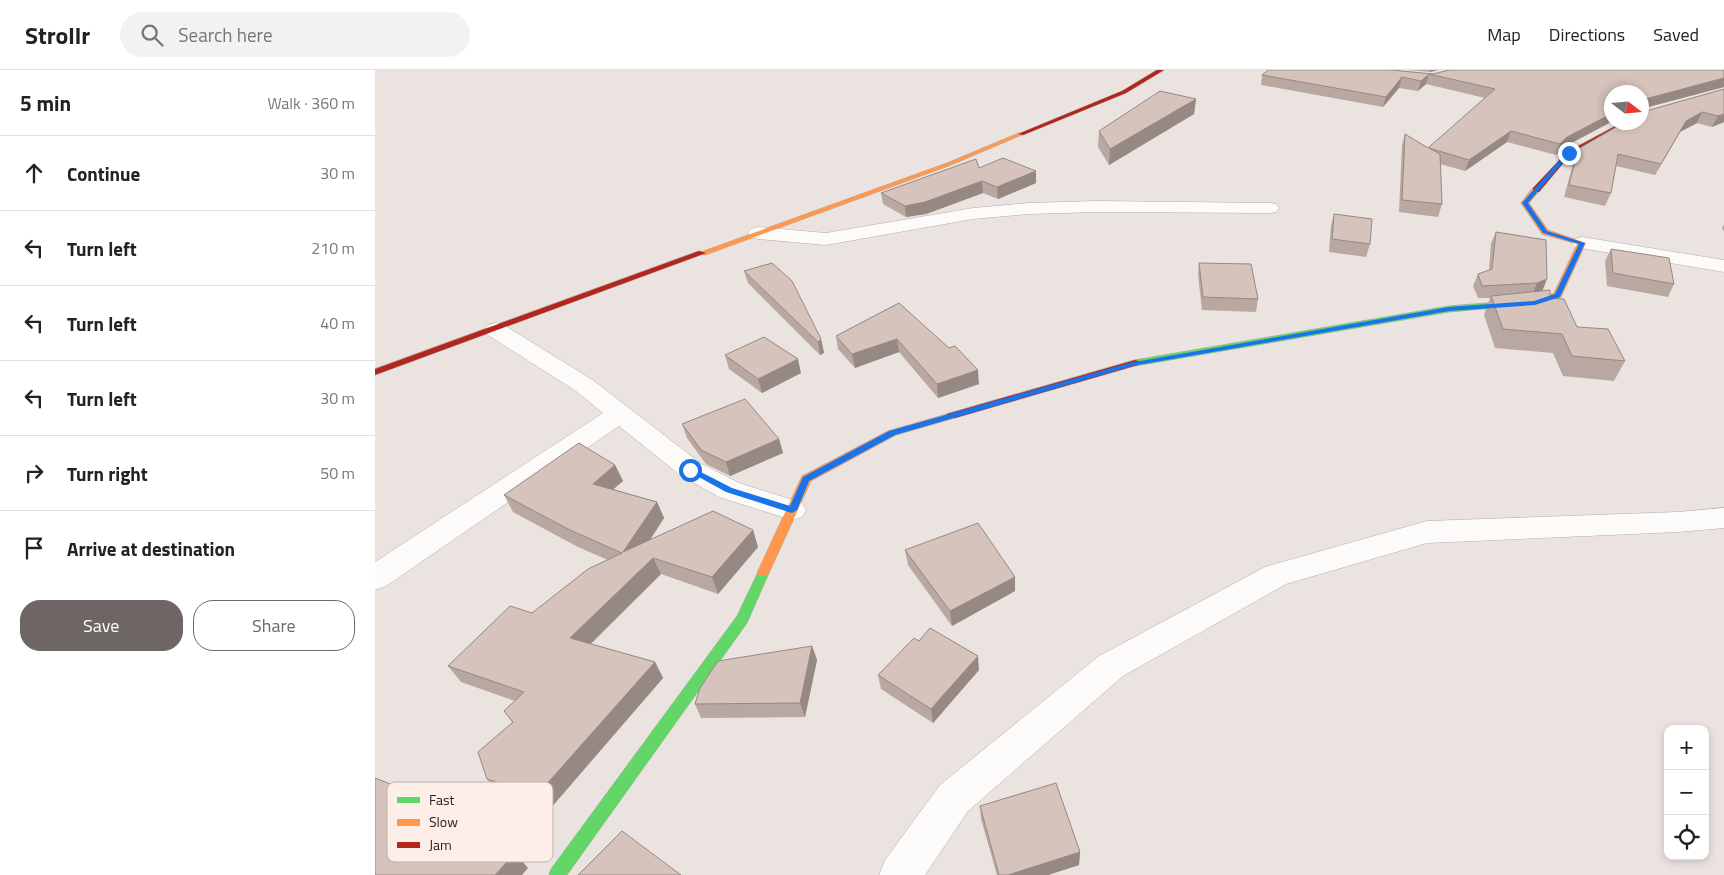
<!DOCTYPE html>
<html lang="en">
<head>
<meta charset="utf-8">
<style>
  :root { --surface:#fff; --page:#f2f2f2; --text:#222; --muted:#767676; --line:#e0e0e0; --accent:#6d6664 }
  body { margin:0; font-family:"Titillium Web",sans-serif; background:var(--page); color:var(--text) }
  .controls { position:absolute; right:15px; bottom:15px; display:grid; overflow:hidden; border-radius:10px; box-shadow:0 2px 8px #0003 }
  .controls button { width:45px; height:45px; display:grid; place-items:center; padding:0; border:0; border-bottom:1px solid var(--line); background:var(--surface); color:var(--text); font:25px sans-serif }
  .compass { position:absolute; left:1229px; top:15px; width:45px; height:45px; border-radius:50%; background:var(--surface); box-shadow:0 2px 8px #0003; rotate:106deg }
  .stop { position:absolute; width:15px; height:15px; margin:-11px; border:4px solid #1a73e8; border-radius:50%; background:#fff }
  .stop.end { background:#1a73e8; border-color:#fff; box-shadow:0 1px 5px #0008 }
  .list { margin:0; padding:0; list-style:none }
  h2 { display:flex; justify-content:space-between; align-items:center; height:65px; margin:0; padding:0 20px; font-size:21px }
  h2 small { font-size:16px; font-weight:400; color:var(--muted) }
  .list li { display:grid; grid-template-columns:32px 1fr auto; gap:15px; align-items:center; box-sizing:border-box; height:75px; padding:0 20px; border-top:1px solid var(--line) }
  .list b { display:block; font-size:19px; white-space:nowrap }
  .list em { font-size:16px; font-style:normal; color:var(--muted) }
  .actions { display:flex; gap:10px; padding:15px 20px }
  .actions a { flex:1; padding:11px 0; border:1px solid var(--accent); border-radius:20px; text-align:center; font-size:18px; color:var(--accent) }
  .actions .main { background:var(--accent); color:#fff }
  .icon { flex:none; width:28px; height:28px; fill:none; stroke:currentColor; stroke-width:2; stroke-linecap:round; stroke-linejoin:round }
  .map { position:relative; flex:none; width:1349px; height:805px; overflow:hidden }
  header { display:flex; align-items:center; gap:30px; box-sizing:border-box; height:70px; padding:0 25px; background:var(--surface); border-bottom:1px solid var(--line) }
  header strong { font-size:24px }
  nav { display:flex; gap:28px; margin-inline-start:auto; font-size:18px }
  .search { width:350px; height:45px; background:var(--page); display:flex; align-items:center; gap:12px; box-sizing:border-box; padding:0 18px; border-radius:28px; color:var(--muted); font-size:19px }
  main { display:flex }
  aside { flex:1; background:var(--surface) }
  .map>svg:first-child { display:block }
</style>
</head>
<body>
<header>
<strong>Strollr</strong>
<div class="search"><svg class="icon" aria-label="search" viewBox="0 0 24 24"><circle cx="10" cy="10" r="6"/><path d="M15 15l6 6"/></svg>Search here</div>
<nav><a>Map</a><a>Directions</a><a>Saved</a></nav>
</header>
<main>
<aside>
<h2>5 min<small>Walk · 360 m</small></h2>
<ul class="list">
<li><svg class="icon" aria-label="ahead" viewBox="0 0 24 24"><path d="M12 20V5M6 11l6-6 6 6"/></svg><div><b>Continue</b></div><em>30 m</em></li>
<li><svg class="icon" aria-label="left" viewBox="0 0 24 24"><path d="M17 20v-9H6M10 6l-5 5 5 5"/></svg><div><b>Turn left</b></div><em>210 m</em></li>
<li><svg class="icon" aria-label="left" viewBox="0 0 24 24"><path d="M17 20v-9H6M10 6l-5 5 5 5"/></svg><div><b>Turn left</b></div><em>40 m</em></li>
<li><svg class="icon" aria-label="left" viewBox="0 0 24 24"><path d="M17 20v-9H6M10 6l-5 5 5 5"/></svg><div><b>Turn left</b></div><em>30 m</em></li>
<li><svg class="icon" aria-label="right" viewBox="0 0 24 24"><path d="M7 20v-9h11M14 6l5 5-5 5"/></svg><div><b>Turn right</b></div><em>50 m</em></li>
<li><svg class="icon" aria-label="arrive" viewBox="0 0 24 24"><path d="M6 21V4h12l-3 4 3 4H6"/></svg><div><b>Arrive at destination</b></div></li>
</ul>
<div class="actions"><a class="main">Save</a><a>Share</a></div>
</aside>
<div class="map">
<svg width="1349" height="805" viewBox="0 0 1349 805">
  <rect width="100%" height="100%" fill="#ebe3df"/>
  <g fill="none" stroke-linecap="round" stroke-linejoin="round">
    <g stroke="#b2ada9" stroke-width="1">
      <g id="street">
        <polygon points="722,131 895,133 901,134 904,138 901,142 895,143 722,142 654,144 598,149 451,175 383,169 376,167 373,163 376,159 383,157 451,163 598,138 654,133"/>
        <polygon points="1207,167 1349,190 1349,202 1200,177 1197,173 1200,169"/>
        <polygon points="121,253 129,255 219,311 325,393 364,413 427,433 431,440 427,447 417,450 344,427 305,405 244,356 11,516 0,520 0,492 228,343 201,321 113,265 110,260 113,255"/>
        <polygon points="1349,438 1349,458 1303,462 1052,473 911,514 748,606 593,741 550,805 504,805 510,790 565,715 724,586 890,497 1052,451 1303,442"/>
      </g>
    </g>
    <g stroke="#b2ada9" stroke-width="1">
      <g id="fast">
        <polygon points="1139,231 1143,234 1142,236 1074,242 760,296 755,293 760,290 1074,236"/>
        <polygon points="388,498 392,500 394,503 372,553 192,805 174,805 176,799 362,546 384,500"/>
      </g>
    </g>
    <g stroke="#b2ada9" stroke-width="1">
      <g id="slow">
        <polygon points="644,63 649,64 576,95 330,185 323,183 572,93"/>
        <path d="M1158 118 1165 120 1154 133 1173 160 1211 173 1186 227C1173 231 1146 243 1135 234L1136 232 1159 230 1179 223 1202 174 1167 164 1146 133Z"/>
        <polygon points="576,343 580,344 581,346 580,348 521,365 436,411 394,503 392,506 384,506 382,503 427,406 513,361"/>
      </g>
    </g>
    <g stroke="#b2ada9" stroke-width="1">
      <g id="jam">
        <polygon points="782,0 789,0 751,23 648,65 643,64 747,21"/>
        <polygon points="1248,52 1257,52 1196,84 1164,122 1158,122 1158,118 1192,82"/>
        <polygon points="324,181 331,183 0,305 0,299"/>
        <polygon points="760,290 763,291 765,293 763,295 580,348 572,348 571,346 572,344"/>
      </g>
    </g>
    <use href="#street" fill="#fcfbfa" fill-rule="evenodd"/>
    <use href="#fast" fill="#63d668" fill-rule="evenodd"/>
    <use href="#slow" fill="#ff974d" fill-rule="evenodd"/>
    <use href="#jam" fill="#b3261e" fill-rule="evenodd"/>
  </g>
  <g fill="#b8a8a1">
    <polygon points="893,0 1016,0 1058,4 1074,0 1349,0 1349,17 1269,38 1269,39 1271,41 1349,19 1349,52 1337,57 1322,53 1305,62 1280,105 1241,96 1236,123 1230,136 1189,127 1199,90 1203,79 1250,52 1266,52 1266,22 1236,22 1236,52 1187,78 1181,85 1132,72 1090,101 1065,94 1067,134 1063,147 1024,142 1027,75 1030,64 1053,78 1110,28 1051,14 1043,21 1024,18 1008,37 886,15 887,5"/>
    <polygon points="1032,0 1063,0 1055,2"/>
    <polygon points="821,29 819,44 734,95 723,77 724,61"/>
    <polygon points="604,98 661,101 661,113 623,129 608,123 551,144 531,147 508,134 506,123"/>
    <polygon points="959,144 995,174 991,187 954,182 956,156"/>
    <polygon points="1349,154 1349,162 1347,158"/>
    <polygon points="1121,162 1171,170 1167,221 1175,228 1202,257 1250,291 1239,311 1188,306 1178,283 1120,278 1109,245 1115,228 1103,228 1098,216 1103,204 1114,200 1116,173"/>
    <polygon points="1236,179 1299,214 1293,227 1232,216 1230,191"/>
    <polygon points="824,193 883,229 881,242 827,240 823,205"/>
    <polygon points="369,201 446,269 449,283 445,285 373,213"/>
    <polygon points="524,233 604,314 563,328 524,282 480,298 463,279 461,266"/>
    <polygon points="350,285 426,303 387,323 354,299"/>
    <polygon points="307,354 404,369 408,383 355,406 331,394 312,368"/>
    <polygon points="240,395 248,411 238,419 282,432 289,448 275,470 378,460 383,477 343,524 286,504 216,574 280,592 288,608 174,740 125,725 112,709 137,652 129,641 140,631 86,612 73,596 157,543 233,490 203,477 138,442 129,425"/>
    <polygon points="530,480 640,507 640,521 577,556 533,495"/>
    <polygon points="544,571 604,600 558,653 506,619 503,605"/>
    <polygon points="437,576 442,590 430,647 326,648 320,634"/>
    <polygon points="605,736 705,782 704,795 673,805 622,805 606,749"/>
  </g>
  <g fill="#968883">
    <polygon points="1055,0 1063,0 1055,2"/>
    <polygon points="1054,4 1051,14 1043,21 1046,11"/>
    <polygon points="1027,7 1024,18 1008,37 1011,27"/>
    <polygon points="1349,8 1349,17 1266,39 1270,29"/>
    <polygon points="821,29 819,44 734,95 735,79"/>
    <polygon points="1327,42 1322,53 1305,62 1280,105 1286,94 1311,51"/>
    <polygon points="1236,44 1236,52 1187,78 1181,85 1185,74 1192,67"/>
    <polygon points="1349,44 1349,52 1337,57 1343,46"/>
    <polygon points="1136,61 1132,72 1090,101 1094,90"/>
    <polygon points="661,101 661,113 623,129 622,117"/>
    <polygon points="607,111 608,123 551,144 531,147 530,136"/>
    <polygon points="1172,209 1167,222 1157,225 1162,213"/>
    <polygon points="446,269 449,283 445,285 443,272"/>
    <polygon points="522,269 524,282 480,298 477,284"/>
    <polygon points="423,289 426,303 387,323 383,309"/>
    <polygon points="603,300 604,314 563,328 562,314"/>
    <polygon points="404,369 408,383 355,406 351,392"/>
    <polygon points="240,395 248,411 226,430 218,414"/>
    <polygon points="282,432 289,448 256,499 248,482"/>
    <polygon points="378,460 383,477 343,524 337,507"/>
    <polygon points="278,488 286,504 205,584 195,568"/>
    <polygon points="640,507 640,521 577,556 575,541"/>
    <polygon points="437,576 442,590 430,647 425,633"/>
    <polygon points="603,586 604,600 558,653 556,639"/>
    <polygon points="280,592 288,608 174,740 162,725"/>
    <polygon points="705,782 704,795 673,805 633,805"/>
    <polygon points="140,783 153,798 147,805 120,805"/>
  </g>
  <g fill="#d6c3bb" stroke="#968883">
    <polygon points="893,0 1016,0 1058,4 1074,0 1349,0 1349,8 1270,29 1269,39 1271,41 1349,19 1349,44 1343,46 1327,42 1311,51 1286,94 1243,84 1236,123 1194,115 1203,79 1250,52 1266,52 1266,22 1236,22 1236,44 1192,67 1185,74 1136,61 1094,90 1054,78 1065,84 1067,134 1027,130 1030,64 1053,78 1120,19 1054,4 1046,11 1027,7 1011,27 887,5"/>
    <polygon points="785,21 821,29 735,79 724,61"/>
    <polygon points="628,88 661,101 622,117 607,111 550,132 530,136 506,123 601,89 604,98"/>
    <polygon points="959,144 997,149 995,174 957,169"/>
    <polygon points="1121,162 1171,170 1172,209 1162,213 1107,216 1103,204 1117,199"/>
    <polygon points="1236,179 1294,188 1299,214 1238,203"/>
    <polygon points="397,193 417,211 446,269 443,272 369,201"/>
    <polygon points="824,193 876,194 883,229 828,227"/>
    <polygon points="1175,220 1175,228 1189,229 1202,257 1233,259 1250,291 1197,286 1187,264 1128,259 1116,226"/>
    <polygon points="524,233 574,278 580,276 603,300 562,314 522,269 477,284 461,266"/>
    <polygon points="389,267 423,289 383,309 350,285"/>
    <polygon points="370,329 404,369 351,392 326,380 307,354"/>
    <polygon points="204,373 240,395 218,414 282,432 248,482 338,441 378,460 337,507 278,488 195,568 280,592 162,725 112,709 103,682 138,652 129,641 149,622 73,596 135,536 157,543 213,499 247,483 195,460 129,425"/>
    <polygon points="603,453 640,507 575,541 530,480"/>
    <polygon points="555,558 603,586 556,639 503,605 539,568 544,571"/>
    <polygon points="437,576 425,633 320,634 325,618 343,591"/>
    <polygon points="0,708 38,723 140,783 120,805 0,805"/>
    <polygon points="681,713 705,782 633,805 624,805 605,736"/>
    <polygon points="247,761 306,805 203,805"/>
  </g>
  <polygon fill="#1a73e8" points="1192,82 1196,83 1153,133 1172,161 1210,173 1185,227 1160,235 1074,241 757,296 520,365 434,411 422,440 417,443 351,422 311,400 318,398 357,418 415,436 428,407 514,361 754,293 1074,237 1159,231 1180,224 1204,174 1168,163 1147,133"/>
  <rect x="12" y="712" width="166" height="80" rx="8" fill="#fdeee8" stroke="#bdb1ac" stroke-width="1"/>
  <rect x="22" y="727" width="23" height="6" fill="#63d668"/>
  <rect x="22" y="749" width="23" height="7" fill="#ff974d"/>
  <rect x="22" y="772" width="23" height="6" fill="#b3261e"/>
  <g font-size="14" fill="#292321">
    <text x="54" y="735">Fast</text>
    <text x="54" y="757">Slow</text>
    <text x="54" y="780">Jam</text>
  </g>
</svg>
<div class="controls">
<button>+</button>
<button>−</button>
<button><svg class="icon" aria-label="locate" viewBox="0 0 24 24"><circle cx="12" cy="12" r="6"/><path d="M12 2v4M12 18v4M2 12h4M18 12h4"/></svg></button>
</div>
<svg class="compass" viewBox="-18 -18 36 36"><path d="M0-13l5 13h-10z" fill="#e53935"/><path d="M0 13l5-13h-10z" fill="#767676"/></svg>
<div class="stop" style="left:315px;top:400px"></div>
<div class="stop end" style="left:1194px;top:83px"></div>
</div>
</main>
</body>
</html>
